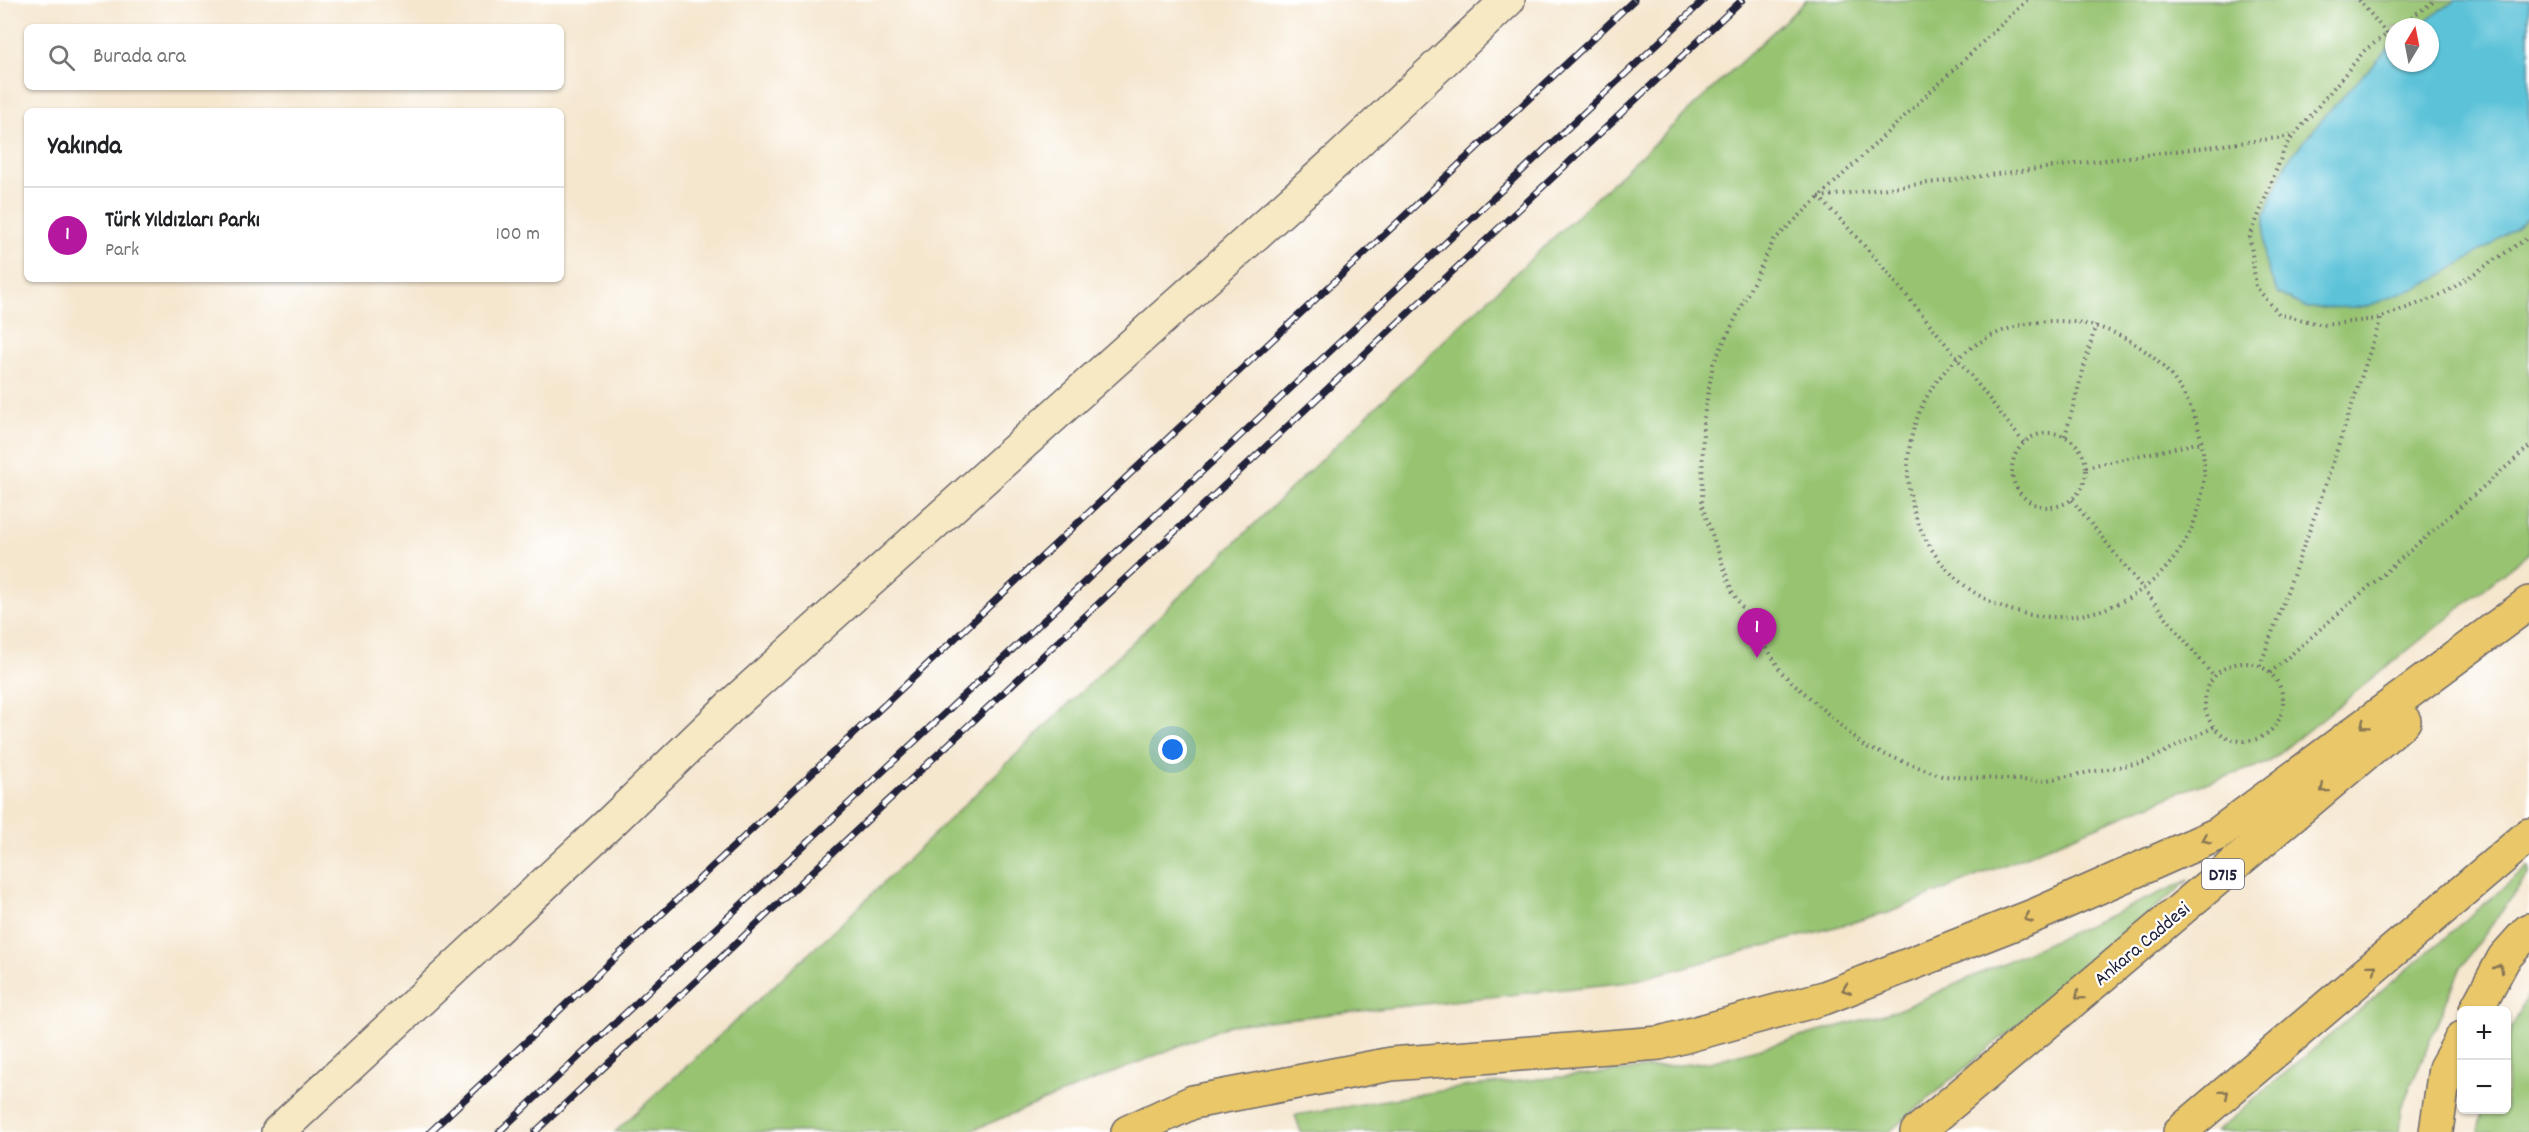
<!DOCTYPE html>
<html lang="tr">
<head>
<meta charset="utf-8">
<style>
  :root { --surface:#fff; --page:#f2f2f2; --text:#202124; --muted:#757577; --line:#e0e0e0; --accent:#b5179e }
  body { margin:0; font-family:Dekko,sans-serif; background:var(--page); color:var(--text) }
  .controls { position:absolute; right:18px; bottom:18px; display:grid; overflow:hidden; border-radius:9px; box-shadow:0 2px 4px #0004 }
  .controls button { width:54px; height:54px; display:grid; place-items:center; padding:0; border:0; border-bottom:2px solid var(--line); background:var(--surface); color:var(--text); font:30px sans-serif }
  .compass { position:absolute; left:2385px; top:18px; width:54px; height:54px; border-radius:50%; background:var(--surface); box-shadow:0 2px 4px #0004; rotate:10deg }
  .you { position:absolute; left:1173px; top:750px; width:21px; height:21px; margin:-15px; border:4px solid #fff; border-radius:50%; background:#1a73e8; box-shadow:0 0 0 9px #1a73e833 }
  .badge { display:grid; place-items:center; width:39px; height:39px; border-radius:50%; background:var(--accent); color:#fff; font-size:20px; font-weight:700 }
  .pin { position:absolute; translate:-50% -50px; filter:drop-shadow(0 2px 3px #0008) }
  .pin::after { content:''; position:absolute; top:32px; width:21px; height:18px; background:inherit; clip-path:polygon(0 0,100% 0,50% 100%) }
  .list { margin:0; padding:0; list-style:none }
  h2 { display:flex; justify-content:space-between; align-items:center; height:78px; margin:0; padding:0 24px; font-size:26px }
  h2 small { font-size:20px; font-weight:400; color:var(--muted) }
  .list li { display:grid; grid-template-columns:39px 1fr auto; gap:18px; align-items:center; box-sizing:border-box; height:96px; padding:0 24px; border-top:2px solid var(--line) }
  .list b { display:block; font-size:22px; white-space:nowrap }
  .list p { margin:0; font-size:20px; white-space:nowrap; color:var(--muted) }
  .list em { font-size:20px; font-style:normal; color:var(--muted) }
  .icon { flex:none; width:33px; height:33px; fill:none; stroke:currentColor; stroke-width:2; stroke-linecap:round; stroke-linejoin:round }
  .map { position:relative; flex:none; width:2529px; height:1132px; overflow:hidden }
  .search { position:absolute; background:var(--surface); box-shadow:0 2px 4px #0004; left:24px; top:24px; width:540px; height:66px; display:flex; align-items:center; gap:15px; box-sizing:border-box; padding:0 21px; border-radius:9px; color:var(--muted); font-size:22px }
  .panel { position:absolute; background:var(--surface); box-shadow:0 2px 4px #0004; left:24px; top:108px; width:540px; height:174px; border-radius:9px }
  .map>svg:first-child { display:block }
</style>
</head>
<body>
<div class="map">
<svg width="2529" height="1132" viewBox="0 0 2529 1132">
  <rect width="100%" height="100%" fill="#fff"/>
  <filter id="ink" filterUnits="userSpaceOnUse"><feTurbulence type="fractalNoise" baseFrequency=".0167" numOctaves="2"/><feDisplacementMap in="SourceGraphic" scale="12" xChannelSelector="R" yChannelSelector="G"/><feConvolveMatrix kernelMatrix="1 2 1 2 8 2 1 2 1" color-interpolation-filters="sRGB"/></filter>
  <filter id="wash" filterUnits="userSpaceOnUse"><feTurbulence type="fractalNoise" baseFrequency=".008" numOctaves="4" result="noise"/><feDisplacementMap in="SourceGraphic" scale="24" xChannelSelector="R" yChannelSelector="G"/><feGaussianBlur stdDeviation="1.35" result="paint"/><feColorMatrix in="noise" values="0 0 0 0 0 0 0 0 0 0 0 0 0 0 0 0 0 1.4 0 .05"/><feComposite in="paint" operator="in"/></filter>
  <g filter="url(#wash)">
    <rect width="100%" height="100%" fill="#f5e6ce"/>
    <g fill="#98c472" stroke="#5d7356" stroke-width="1.5" fill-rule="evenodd">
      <path d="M1807 0H2529V553L2267 763 2185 790 1888 913 1629 982 1230 1025 968 1132H615L841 924 1454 331ZM2394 27H2430V63H2394Z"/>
      <polygon points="2529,866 2529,874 2461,967 2401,1109 2399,1132 2216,1132"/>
      <polygon points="2189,880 1889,1132 1301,1132 1295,1115 1470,1086 1710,1062 1898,1010"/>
      <polygon points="2529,991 2529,1132 2478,1132 2482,1110 2506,1110 2507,1038"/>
    </g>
    <polygon fill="#5bc2d8" stroke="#3e728a" stroke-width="1.5" points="2456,0 2529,0 2529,217 2492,244 2427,284 2365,307 2307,308 2277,293 2264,259 2265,214 2288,160 2330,110 2394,43 2394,63 2430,63 2430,27 2417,27"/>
  </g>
  <g filter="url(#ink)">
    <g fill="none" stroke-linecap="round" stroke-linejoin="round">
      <g stroke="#6c676e" stroke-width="36">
        <polyline id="secondary" points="278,1132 613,820 734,703 1339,159 1508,0"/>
      </g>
      <g stroke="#6c676e" stroke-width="36">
        <g id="highway">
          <polyline points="2476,1010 2504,958 2529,930"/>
          <polyline points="1128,1132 1193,1102 1391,1064 1660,1043 1824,998 2038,914 2218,834 2529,603"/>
          <polyline points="1917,1132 2404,721"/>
          <polyline points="2180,1132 2529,835"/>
          <polyline points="2436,1132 2445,1068 2462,1038"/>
        </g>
      </g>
      <g stroke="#6c676e" stroke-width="4" stroke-dasharray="1.5 4.5" stroke-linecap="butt">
        <polyline points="2027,0 1774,240 1713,364 1703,422 1702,506 1732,591 1782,673 1865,747 1942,776 2041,781 2145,762 2214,727"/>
        <polyline points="2359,0 2387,34"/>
        <polyline points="2397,27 2436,0"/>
        <polyline points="2394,29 2365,50 2286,145 2250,237 2256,287 2279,314 2323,325 2376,319 2442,295 2529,237"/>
        <polyline points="1819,197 2293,136"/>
        <path d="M1819 197C1893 273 1958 360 2024 443"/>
        <circle cx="2056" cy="469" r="148"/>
        <circle cx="2049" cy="470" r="37"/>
        <polyline points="2065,436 2096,324"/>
        <polyline points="2086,467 2202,442"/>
        <polyline points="2072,500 2214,677"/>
        <circle cx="2244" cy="702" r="39"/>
        <polyline points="2260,666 2319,504 2381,318"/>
        <polyline points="2270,673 2529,447"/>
      </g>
      <use href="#secondary" stroke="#f7e9c3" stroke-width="33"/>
      <use href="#highway" stroke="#eac769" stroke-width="33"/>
      <g stroke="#22223b" stroke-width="7">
        <g id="rail">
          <polyline points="430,1132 1634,0"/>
          <polyline points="499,1132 1704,0"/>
          <polyline points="535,1132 1742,0"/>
        </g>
      </g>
      <use href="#rail" stroke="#fff" stroke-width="4.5" stroke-dasharray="14" stroke-linecap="butt"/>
    </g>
    <defs><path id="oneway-chevron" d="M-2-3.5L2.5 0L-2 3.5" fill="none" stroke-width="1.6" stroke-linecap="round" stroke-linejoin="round" transform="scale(1.5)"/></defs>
    <g stroke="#867452">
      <use href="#oneway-chevron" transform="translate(2364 725) rotate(143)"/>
      <use href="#oneway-chevron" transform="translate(2324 789) rotate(140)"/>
      <use href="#oneway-chevron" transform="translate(2206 839) rotate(156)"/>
      <use href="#oneway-chevron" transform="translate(2028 918) rotate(159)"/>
      <use href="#oneway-chevron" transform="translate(2373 968) rotate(-40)"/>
      <use href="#oneway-chevron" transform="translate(2499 968) rotate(-62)"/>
      <use href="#oneway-chevron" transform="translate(1846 989) rotate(159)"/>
      <use href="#oneway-chevron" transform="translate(2079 996) rotate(140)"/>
      <use href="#oneway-chevron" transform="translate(2225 1094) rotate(-40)"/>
    </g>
  </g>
  <g text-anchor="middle" stroke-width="4.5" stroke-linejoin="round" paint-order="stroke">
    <rect fill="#fff" stroke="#646476" stroke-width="1.5" x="2202" y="859" width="42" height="30" rx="4.5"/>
    <g font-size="18" font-weight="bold" fill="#22223b">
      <text x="2223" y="880">D715</text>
    </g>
    <g font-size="20" fill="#22223b" stroke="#fff">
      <text transform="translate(2141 943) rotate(-40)" y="7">Ankara Caddesi</text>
    </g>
  </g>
</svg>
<div class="controls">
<button>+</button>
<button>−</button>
</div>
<svg class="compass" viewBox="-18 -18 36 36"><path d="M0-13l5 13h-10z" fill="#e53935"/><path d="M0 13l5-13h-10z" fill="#757577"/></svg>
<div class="you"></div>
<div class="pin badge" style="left:1757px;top:658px">1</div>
<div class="search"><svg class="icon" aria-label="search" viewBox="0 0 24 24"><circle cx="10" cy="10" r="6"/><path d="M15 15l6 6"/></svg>Burada ara</div>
<section class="panel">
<h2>Yakında<small></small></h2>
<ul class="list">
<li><span class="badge">1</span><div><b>Türk Yıldızları Parkı</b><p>Park</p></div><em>100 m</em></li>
</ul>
</section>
</div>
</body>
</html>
